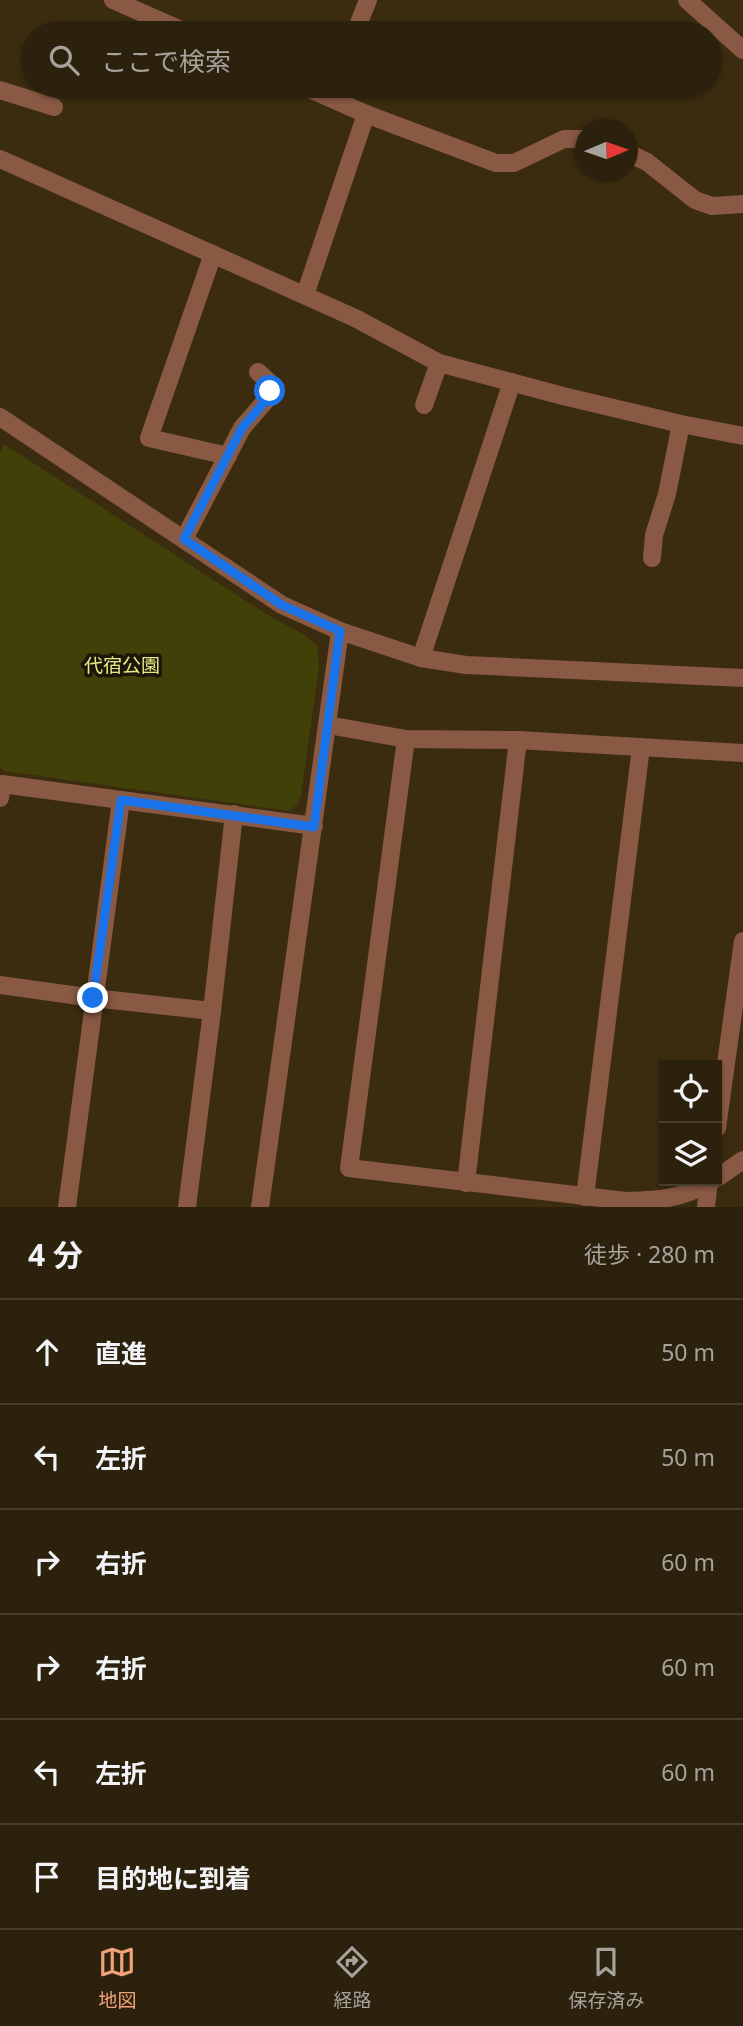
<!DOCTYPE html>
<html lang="ja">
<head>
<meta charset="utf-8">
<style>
  :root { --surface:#2c210c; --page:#342915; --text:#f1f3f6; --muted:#a6a39d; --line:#483e2d; --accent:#f0a27a }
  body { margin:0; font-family:"Noto Sans","Noto Sans JP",sans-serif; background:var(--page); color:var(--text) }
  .controls { position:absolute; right:21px; bottom:21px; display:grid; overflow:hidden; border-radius:0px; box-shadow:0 2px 5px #0004 }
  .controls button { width:63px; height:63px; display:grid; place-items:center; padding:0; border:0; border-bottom:2px solid var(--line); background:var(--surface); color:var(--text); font:35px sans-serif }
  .compass { position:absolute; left:575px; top:119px; width:63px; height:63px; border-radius:50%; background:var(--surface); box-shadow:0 2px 5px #0004; rotate:88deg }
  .stop { position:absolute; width:21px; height:21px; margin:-16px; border:5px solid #1a73e8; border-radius:50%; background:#fff }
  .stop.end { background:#1a73e8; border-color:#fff; box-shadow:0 2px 7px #0008 }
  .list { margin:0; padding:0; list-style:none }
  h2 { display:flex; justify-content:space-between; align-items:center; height:91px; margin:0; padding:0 28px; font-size:30px }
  h2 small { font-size:23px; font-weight:400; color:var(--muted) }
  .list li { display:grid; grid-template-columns:46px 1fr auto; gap:21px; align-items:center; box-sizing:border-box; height:105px; padding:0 28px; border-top:2px solid var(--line) }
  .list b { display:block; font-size:26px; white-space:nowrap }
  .list em { font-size:23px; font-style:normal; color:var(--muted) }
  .icon { flex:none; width:38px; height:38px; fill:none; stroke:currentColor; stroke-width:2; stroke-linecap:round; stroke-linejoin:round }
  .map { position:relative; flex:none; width:743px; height:1207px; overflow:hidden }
  .search { position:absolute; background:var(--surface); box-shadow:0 2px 5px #0004; left:21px; right:21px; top:21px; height:77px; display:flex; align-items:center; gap:18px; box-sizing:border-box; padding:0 24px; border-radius:38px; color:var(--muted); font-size:26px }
  .sheet { height:721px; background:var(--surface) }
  nav { display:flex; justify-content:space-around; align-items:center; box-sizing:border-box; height:98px; border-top:2px solid var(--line); background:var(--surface); font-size:19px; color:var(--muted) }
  nav a { display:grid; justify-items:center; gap:4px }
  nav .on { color:var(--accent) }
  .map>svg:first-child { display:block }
</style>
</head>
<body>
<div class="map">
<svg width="743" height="1207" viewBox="0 0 743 1207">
  <rect width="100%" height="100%" fill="#3b2c10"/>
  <polygon fill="#404008" points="4,444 266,614 304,635 317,645 319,667 301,795 297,805 289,811 4,771 0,766 0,453"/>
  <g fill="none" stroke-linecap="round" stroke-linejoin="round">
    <g stroke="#895943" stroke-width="18">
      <polyline points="113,0 188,33"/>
      <polyline points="687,0 743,50"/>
      <polyline points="355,33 368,0"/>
      <polyline points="303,86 366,114 496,163 514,163 564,139 586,139"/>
      <polyline points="0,90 54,107"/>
      <polyline points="628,153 647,162 695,200 712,206 743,204"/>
      <polyline points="0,159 355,318 439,363 563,396 681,424 743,436"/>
      <polyline points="213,254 149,438 228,456"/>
      <polyline points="305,295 366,114"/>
      <polyline points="424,405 439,363"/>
      <polyline points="0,417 282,605 340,631 421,658 466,665 743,678"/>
      <polyline points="184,539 242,428 267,399 270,391 269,382 258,372"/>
      <polyline points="652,558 654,535 667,494 681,424"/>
      <polyline points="421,658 512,382"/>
      <polyline points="328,725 406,739 518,740 743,753"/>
      <path d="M406 739 349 1168 626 1201C660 1200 682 1199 712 1181"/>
      <polyline points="0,798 2,784 314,826"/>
      <polyline points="0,985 93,998 212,1011"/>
      <polyline points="717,1128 743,941"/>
      <polyline points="717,1178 743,1160"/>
      <polyline points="466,1183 518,740"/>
      <polyline points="585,1197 641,747"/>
      <polyline points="67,1207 121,800"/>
      <polyline points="187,1207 212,1011 234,814"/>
      <polyline points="260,1207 340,631"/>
      <polyline points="706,1207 709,1181"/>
    </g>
  </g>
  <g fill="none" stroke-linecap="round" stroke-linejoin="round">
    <polyline stroke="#1a73e8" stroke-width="9" points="93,998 121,800 314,827 340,631 282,605 184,539 242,428 267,399 270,391"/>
  </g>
  <g text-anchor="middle" stroke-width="7" stroke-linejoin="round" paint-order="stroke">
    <g font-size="19" fill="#e7ea7f" stroke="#1c160a">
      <text x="122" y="672">代宿公園</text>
    </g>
  </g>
</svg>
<div class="controls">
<button><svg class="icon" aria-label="locate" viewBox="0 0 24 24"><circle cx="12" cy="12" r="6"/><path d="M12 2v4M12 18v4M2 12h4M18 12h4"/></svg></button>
<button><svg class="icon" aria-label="layers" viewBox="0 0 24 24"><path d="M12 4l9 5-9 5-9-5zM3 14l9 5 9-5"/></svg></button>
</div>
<svg class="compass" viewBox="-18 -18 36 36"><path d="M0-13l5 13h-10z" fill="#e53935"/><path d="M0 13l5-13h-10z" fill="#a6a39d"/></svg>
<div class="stop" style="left:270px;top:391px"></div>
<div class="stop end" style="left:93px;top:998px"></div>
<div class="search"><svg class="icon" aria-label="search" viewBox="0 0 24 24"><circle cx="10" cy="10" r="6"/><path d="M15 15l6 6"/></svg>ここで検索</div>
</div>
<section class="sheet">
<h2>4 分<small>徒歩 · 280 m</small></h2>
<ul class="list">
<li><svg class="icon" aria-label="ahead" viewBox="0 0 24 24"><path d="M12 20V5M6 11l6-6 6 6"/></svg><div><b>直進</b></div><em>50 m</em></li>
<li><svg class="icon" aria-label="left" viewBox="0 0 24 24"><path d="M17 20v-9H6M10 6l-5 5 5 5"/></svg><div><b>左折</b></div><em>50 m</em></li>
<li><svg class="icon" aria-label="right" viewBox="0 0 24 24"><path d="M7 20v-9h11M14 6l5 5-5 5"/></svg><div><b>右折</b></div><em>60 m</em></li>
<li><svg class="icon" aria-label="right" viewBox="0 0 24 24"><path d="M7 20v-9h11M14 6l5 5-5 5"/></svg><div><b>右折</b></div><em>60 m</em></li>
<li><svg class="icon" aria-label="left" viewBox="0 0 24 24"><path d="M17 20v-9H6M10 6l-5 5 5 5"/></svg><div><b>左折</b></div><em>60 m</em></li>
<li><svg class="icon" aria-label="arrive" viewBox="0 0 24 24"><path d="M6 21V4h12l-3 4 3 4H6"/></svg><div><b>目的地に到着</b></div></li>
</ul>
</section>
<nav>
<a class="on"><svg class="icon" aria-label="map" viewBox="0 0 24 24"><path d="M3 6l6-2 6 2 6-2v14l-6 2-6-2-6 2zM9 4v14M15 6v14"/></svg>地図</a>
<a><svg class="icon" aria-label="directions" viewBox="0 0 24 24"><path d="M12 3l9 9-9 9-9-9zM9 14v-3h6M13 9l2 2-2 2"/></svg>経路</a>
<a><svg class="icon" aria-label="saved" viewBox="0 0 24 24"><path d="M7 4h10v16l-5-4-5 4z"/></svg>保存済み</a>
</nav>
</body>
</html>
